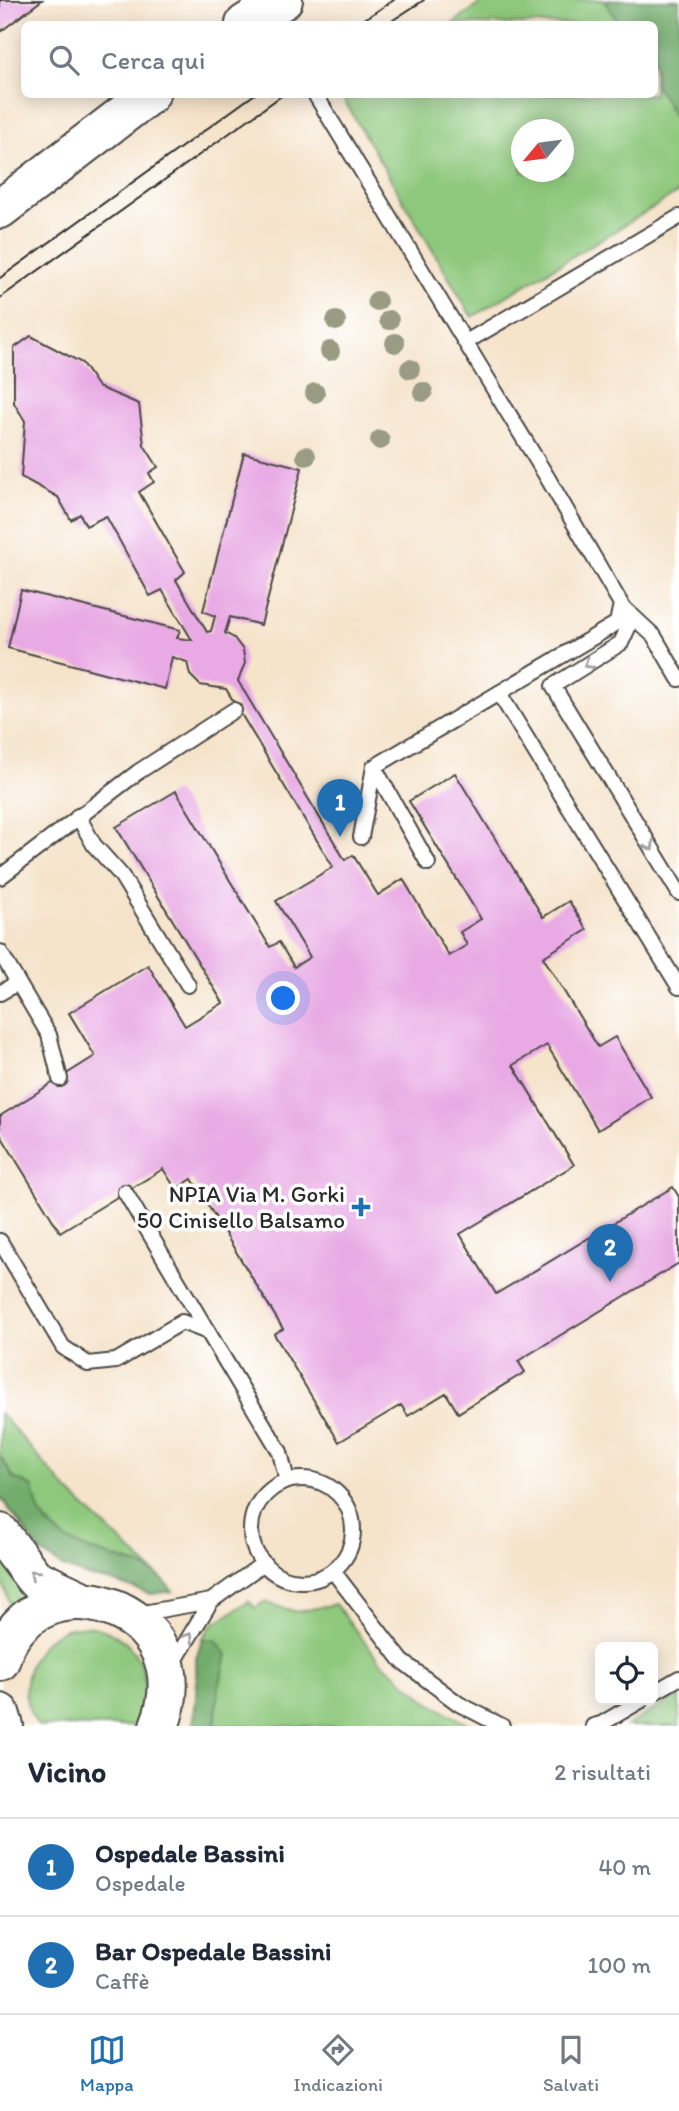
<!DOCTYPE html>
<html lang="it">
<head>
<meta charset="utf-8">
<style>
  :root { --surface:#fff; --page:#f6f6f7; --text:#1f2937; --muted:#747a83; --line:#e0e1e3; --accent:#1f6fb2 }
  body { margin:0; font-family:Itim,sans-serif; background:var(--page); color:var(--text) }
  .controls { position:absolute; right:21px; bottom:21px; display:grid; overflow:hidden; border-radius:10px; box-shadow:0 4px 18px #0003 }
  .controls button { width:63px; height:63px; display:grid; place-items:center; padding:0; border:0; border-bottom:2px solid var(--line); background:var(--surface); color:var(--text); font:35px sans-serif }
  .compass { position:absolute; left:511px; top:119px; width:63px; height:63px; border-radius:50%; background:var(--surface); box-shadow:0 4px 18px #0003; rotate:241deg }
  .you { position:absolute; left:284px; top:999px; width:24px; height:24px; margin:-18px; border:5px solid #fff; border-radius:50%; background:#1a73e8; box-shadow:0 0 0 10px #1a73e833 }
  .badge { display:grid; place-items:center; width:46px; height:46px; border-radius:50%; background:var(--accent); color:#fff; font-size:23px; font-weight:700 }
  .pin { position:absolute; translate:-50% -58px; filter:drop-shadow(0 2px 4px #0008) }
  .pin::after { content:''; position:absolute; top:37px; width:24px; height:21px; background:inherit; clip-path:polygon(0 0,100% 0,50% 100%) }
  .list { margin:0; padding:0; list-style:none }
  h2 { display:flex; justify-content:space-between; align-items:center; height:91px; margin:0; padding:0 28px; font-size:30px }
  h2 small { font-size:23px; font-weight:400; color:var(--muted) }
  .list li { display:grid; grid-template-columns:46px 1fr auto; gap:21px; align-items:center; box-sizing:border-box; height:98px; padding:0 28px; border-top:2px solid var(--line) }
  .list b { display:block; font-size:26px; white-space:nowrap }
  .list p { margin:0; font-size:23px; white-space:nowrap; color:var(--muted) }
  .list em { font-size:23px; font-style:normal; color:var(--muted) }
  .icon { flex:none; width:38px; height:38px; fill:none; stroke:currentColor; stroke-width:2; stroke-linecap:round; stroke-linejoin:round }
  .map { position:relative; flex:none; width:679px; height:1726px; overflow:hidden }
  .search { position:absolute; background:var(--surface); box-shadow:0 4px 18px #0003; left:21px; right:21px; top:21px; height:77px; display:flex; align-items:center; gap:18px; box-sizing:border-box; padding:0 24px; border-radius:10px; color:var(--muted); font-size:26px }
  .sheet { height:287px; background:var(--surface) }
  nav { display:flex; justify-content:space-around; align-items:center; box-sizing:border-box; height:98px; border-top:2px solid var(--line); background:var(--surface); font-size:19px; color:var(--muted) }
  nav a { display:grid; justify-items:center; gap:4px }
  nav .on { color:var(--accent) }
  .map>svg:first-child { display:block }
</style>
</head>
<body>
<div class="map">
<svg width="679" height="1726" viewBox="0 0 679 1726">
  <rect width="100%" height="100%" fill="#fff"/>
  <filter id="ink" filterUnits="userSpaceOnUse"><feTurbulence type="fractalNoise" baseFrequency=".0143" numOctaves="2"/><feDisplacementMap in="SourceGraphic" scale="14" xChannelSelector="R" yChannelSelector="G"/><feConvolveMatrix kernelMatrix="1 2 1 2 8 2 1 2 1" color-interpolation-filters="sRGB"/></filter>
  <filter id="wash" filterUnits="userSpaceOnUse"><feTurbulence type="fractalNoise" baseFrequency=".00686" numOctaves="4" result="noise"/><feDisplacementMap in="SourceGraphic" scale="28" xChannelSelector="R" yChannelSelector="G"/><feGaussianBlur stdDeviation="1.57" result="paint"/><feColorMatrix in="noise" values="0 0 0 0 0 0 0 0 0 0 0 0 0 0 0 0 0 1.4 0 .05"/><feComposite in="paint" operator="in"/></filter>
  <g filter="url(#wash)">
    <rect width="100%" height="100%" fill="#f5e3ca"/>
    <g fill="#8dc87c" stroke="#5c7a54" stroke-width="2" fill-rule="evenodd">
      <path d="M485 0H679V192L472 317 341 95 654 94V24H452ZM522 130H564V172H522Z"/>
      <polygon points="0,1413 68,1491 173,1591 151,1594 108,1580 87,1576 63,1567 40,1551 0,1497"/>
      <polygon points="0,1558 40,1597 14,1614 0,1577"/>
      <polygon points="249,1601 255,1608 264,1602 297,1612 335,1604 379,1660 428,1702 471,1726 193,1726 197,1691 196,1659 202,1639 212,1625"/>
      <path d="M88 1626C120 1631 143 1652 145 1685 146 1700 143 1714 132 1726H39C12 1695 28 1643 66 1629 73 1627 81 1627 88 1626Z"/>
      <polygon points="679,1695 679,1726 627,1726"/>
    </g>
    <g fill="#72ac6c" stroke="#4e6c4c" stroke-width="2">
      <polygon points="604,0 679,0 679,125 655,84 654,24 619,24"/>
      <path d="M0 1456 14 1478 33 1487C35 1495 36 1506 40 1513 68 1557 113 1550 153 1572 161 1576 167 1585 173 1591L151 1594 108 1580 87 1576 63 1567 40 1551 0 1496Z"/>
      <polygon points="202,1639 216,1640 227,1655 219,1687 215,1726 193,1726 197,1691 196,1659"/>
    </g>
    <g id="blocks">
      <g fill="#e8a9e4">
        <polygon points="0,0 42,0 0,32"/>
        <polygon points="31,336 82,363 98,387 139,404 144,445 158,467 149,473 154,482 139,492 185,572 176,580 207,632 211,631 215,616 203,611 244,453 302,468 261,625 230,617 225,633 234,638 243,650 245,663 238,681 345,860 353,855 378,895 403,879 449,956 467,945 460,932 481,919 409,801 455,773 543,917 569,901 587,930 543,957 598,1047 615,1037 651,1097 598,1130 547,1045 513,1065 574,1165 460,1234 496,1294 673,1187 679,1197 679,1263 518,1361 525,1372 458,1413 446,1393 408,1416 401,1405 339,1442 274,1334 283,1329 192,1179 176,1189 163,1169 60,1232 0,1134 0,1116 95,1056 69,1013 148,965 185,1026 223,1003 116,827 176,791 270,947 279,942 294,967 310,957 276,901 333,867 226,689 200,685 190,675 187,662 172,657 165,689 8,648 21,590 180,630 177,638 192,640 162,590 150,596 106,516 86,526 80,514 71,520 58,497 21,477 25,421 14,403 14,348"/>
      </g>
    </g>
  </g>
  <g filter="url(#ink)">
    <use href="#blocks" fill-opacity="0" stroke="#494743" stroke-width="2"/>
    <g fill="none" stroke-linecap="round" stroke-linejoin="round">
      <g stroke="#494743" stroke-width="18">
        <g id="lane">
          <polyline points="315,94 547,477 621,604 617,623 374,767 361,837"/>
          <polyline points="466,342 679,217"/>
          <polyline points="626,610 654,636 679,679"/>
          <polyline points="633,617 621,643 553,686 679,893"/>
          <polyline points="499,693 679,987"/>
          <polyline points="374,767 428,863"/>
          <polyline points="78,816 94,845 121,875 188,985"/>
          <polyline points="0,877 138,772 234,710"/>
          <polyline points="0,952 49,1035 60,1079"/>
          <polyline points="0,993 17,983"/>
          <polyline points="125,1192 208,1332"/>
          <polyline points="0,1241 63,1347 88,1364 116,1361 182,1322 208,1332 280,1452 287,1481"/>
          <circle cx="302" cy="1530" r="51"/>
          <polyline points="333,1571 402,1661 459,1704 502,1726"/>
          <polyline points="137,1614 211,1601"/>
          <polyline points="171,1667 211,1601 264,1563"/>
          <polyline points="653,1693 679,1678"/>
          <polyline points="593,1726 601,1724 642,1700"/>
        </g>
      </g>
      <g stroke="#494743" stroke-width="42">
        <g id="secondary">
          <polyline points="245,24 283,0"/>
          <polyline points="0,209 150,94"/>
          <polyline points="0,1533 34,1578 81,1600"/>
          <path d="M0 1661C32 1551 208 1605 159 1726"/>
          <polyline points="0,1713 4,1726"/>
        </g>
      </g>
      <use href="#lane" stroke="#fff" stroke-width="14"/>
      <use href="#secondary" stroke="#fff" stroke-width="38"/>
      <g stroke="#2b2b2b" stroke-width="2">
        <polyline points="357,24 394,0"/>
        <polyline points="387,24 424,0"/>
        <polyline points="0,278 255,94"/>
        <polyline points="0,298 284,94"/>
      </g>
    </g>
    <g fill="#999c82">
      <circle cx="377" cy="301" r="10"/>
      <circle cx="389" cy="320" r="10"/>
      <circle cx="336" cy="321" r="10"/>
      <circle cx="395" cy="343" r="10"/>
      <circle cx="330" cy="351" r="10"/>
      <circle cx="410" cy="369" r="10"/>
      <circle cx="423" cy="392" r="10"/>
      <circle cx="315" cy="393" r="10"/>
      <circle cx="380" cy="440" r="10"/>
      <circle cx="306" cy="456" r="10"/>
    </g>
    <defs><path id="oneway-chevron" d="M-2-3.5L2.5 0L-2 3.5" fill="none" stroke-width="1.6" stroke-linecap="round" stroke-linejoin="round" transform="scale(1.75)"/></defs>
    <g stroke="#a0a0a0">
      <use href="#oneway-chevron" transform="translate(588 664) rotate(148)"/>
      <use href="#oneway-chevron" transform="translate(650 846) rotate(59)"/>
      <use href="#oneway-chevron" transform="translate(34 1574) rotate(-138)"/>
      <use href="#oneway-chevron" transform="translate(189 1637) rotate(-58)"/>
    </g>
  </g>
  <path fill="#1f6fb2" stroke="#fff" stroke-width="2.5" d="M357.5 1196.5h7v7h7v7h-7v7h-7v-7h-7v-7h7z"/>
  <g text-anchor="middle" stroke-width="7" stroke-linejoin="round" paint-order="stroke">
    <g font-size="23" fill="#2b2b2b" stroke="#fff" text-anchor="end">
      <text x="345" y="1202">NPIA Via M. Gorki<tspan x="345" dy="26">50 Cinisello Balsamo</tspan></text>
    </g>
  </g>
</svg>
<div class="controls">
<button><svg class="icon" aria-label="locate" viewBox="0 0 24 24"><circle cx="12" cy="12" r="6"/><path d="M12 2v4M12 18v4M2 12h4M18 12h4"/></svg></button>
</div>
<svg class="compass" viewBox="-18 -18 36 36"><path d="M0-13l5 13h-10z" fill="#e53935"/><path d="M0 13l5-13h-10z" fill="#747a83"/></svg>
<div class="you"></div>
<div class="pin badge" style="left:340px;top:837px">1</div>
<div class="pin badge" style="left:610px;top:1282px">2</div>
<div class="search"><svg class="icon" aria-label="search" viewBox="0 0 24 24"><circle cx="10" cy="10" r="6"/><path d="M15 15l6 6"/></svg>Cerca qui</div>
</div>
<section class="sheet">
<h2>Vicino<small>2 risultati</small></h2>
<ul class="list">
<li><span class="badge">1</span><div><b>Ospedale Bassini</b><p>Ospedale</p></div><em>40 m</em></li>
<li><span class="badge">2</span><div><b>Bar Ospedale Bassini</b><p>Caffè</p></div><em>100 m</em></li>
</ul>
</section>
<nav>
<a class="on"><svg class="icon" aria-label="map" viewBox="0 0 24 24"><path d="M3 6l6-2 6 2 6-2v14l-6 2-6-2-6 2zM9 4v14M15 6v14"/></svg>Mappa</a>
<a><svg class="icon" aria-label="directions" viewBox="0 0 24 24"><path d="M12 3l9 9-9 9-9-9zM9 14v-3h6M13 9l2 2-2 2"/></svg>Indicazioni</a>
<a><svg class="icon" aria-label="saved" viewBox="0 0 24 24"><path d="M7 4h10v16l-5-4-5 4z"/></svg>Salvati</a>
</nav>
</body>
</html>
